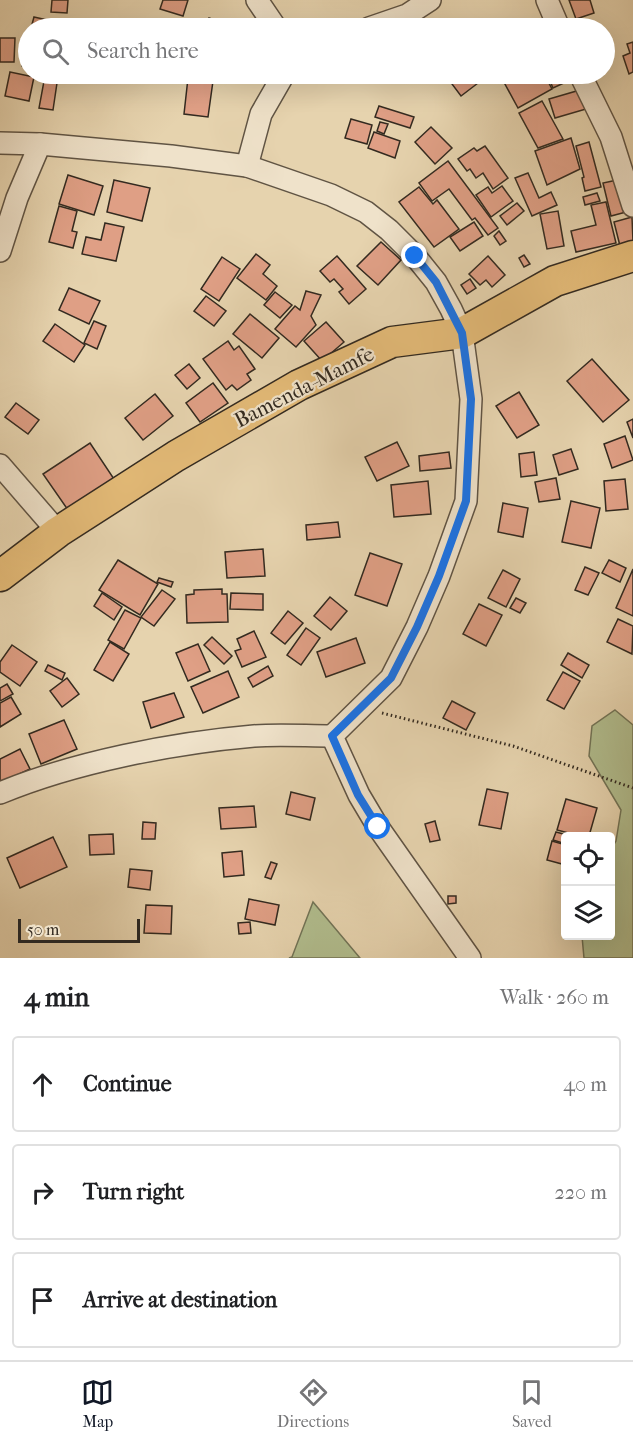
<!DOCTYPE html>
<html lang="en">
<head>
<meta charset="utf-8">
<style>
  :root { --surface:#fff; --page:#f6f6f6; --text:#202124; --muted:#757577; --line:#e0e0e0; --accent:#111827 }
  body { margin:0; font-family:"IM FELL French Canon",serif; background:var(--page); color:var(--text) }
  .controls { position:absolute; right:18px; bottom:18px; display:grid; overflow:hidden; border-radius:6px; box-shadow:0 6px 24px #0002 }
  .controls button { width:54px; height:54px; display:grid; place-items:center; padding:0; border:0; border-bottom:2px solid var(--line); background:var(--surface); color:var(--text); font:30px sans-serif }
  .scale { position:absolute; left:18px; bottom:15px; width:122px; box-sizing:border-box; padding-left:6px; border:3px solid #332a20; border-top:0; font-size:16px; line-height:21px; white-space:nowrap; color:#332a20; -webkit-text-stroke:4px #efe2ca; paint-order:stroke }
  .stop { position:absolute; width:18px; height:18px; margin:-14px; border:4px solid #1a73e8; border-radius:50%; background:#fff }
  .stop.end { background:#1a73e8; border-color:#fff; box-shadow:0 2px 6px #0008 }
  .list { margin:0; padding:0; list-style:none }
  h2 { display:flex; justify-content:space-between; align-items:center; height:78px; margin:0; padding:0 24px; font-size:26px }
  h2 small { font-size:20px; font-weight:400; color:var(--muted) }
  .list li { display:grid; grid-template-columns:39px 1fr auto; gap:18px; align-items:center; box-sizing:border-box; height:96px; margin:0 12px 12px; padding:0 12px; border:2px solid var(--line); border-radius:6px }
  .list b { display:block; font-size:22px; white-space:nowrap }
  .list em { font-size:20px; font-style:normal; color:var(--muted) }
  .icon { flex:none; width:33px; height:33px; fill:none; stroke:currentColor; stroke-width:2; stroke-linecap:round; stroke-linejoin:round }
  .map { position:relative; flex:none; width:633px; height:958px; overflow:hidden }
  .search { position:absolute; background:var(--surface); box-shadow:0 6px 24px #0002; left:18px; right:18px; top:18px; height:66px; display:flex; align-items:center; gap:15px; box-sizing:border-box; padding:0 21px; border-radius:33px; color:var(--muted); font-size:22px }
  .sheet { height:402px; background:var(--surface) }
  nav { display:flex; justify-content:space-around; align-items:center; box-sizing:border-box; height:84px; border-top:2px solid var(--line); background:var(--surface); font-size:16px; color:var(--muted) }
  nav a { display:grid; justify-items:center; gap:3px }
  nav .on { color:var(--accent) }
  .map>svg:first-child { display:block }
</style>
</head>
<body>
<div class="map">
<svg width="633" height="958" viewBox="0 0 633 958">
  <rect width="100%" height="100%" fill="#e6d3ae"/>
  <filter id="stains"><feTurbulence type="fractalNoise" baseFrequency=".00333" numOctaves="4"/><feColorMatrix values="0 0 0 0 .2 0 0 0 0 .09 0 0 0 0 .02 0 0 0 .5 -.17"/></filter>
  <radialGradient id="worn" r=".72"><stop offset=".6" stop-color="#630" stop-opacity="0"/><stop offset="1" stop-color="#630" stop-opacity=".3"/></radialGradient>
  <g fill="#b1bd8e" stroke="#727457" stroke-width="1.5">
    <polygon points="615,710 633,725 633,958 584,958 582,936 610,936 611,849 616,841 621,810 589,756 592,726"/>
    <polygon points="313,902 360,958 289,958 292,957"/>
  </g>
  <g fill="#df9f85" stroke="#332a20" stroke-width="1.5">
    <polygon points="52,0 68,0 67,13 51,12"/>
    <polygon points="163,0 188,0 183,16 160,9"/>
    <polygon points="569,0 590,0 594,13 576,19"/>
    <polygon points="34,17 61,23 60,28 31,28"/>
    <polygon points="209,18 236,27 236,28 206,28"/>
    <polygon points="104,23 139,24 139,28 104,28"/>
    <polygon points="0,38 15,38 14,62 0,62"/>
    <polygon points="28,39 28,68 22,66"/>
    <polygon points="633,42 633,72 629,74 623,56 630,53 627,44"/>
    <polygon points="10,72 34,77 29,101 5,96"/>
    <polygon points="467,74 477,74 482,80 461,96 452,84"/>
    <polygon points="503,74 544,74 552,89 518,108 500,75"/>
    <polygon points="547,74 573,74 575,78 553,88"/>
    <polygon points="188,78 213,81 208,117 184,114"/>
    <polygon points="44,81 57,83 53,110 39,108"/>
    <polygon points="580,90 586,109 555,118 549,99"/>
    <polygon points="542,101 563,139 538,148 519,113"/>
    <polygon points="379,106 414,117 410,128 375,117"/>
    <polygon points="351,119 372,125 367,144 345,138"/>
    <polygon points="380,122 388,124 384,134 377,131"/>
    <polygon points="431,127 452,148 435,164 415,142"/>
    <polygon points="374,132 400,141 395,158 368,148"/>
    <polygon points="571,138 580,169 547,185 535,151"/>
    <polygon points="589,142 601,187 585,191 582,178 584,177 576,146"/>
    <polygon points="485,146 508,178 493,189 483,173 476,178 470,169 467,171 458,159 474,148 477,151"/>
    <polygon points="448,161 498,228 488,235 475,218 472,220 449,189 432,201 419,183"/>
    <polygon points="528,173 539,198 551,192 557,205 532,216 515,178"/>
    <polygon points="68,175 103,186 94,215 59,204"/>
    <polygon points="622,179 630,211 611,216 603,183"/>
    <polygon points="114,180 150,188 142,221 107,212"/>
    <polygon points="502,186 513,201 491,217 476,195 488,187 492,193"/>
    <polygon points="419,187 433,204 437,200 459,229 434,247 399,202"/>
    <polygon points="597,193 600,201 585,205 583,197"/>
    <polygon points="606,202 616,243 576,252 571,231 596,225 591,205"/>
    <polygon points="517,203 524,211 507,225 500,216"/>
    <polygon points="59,206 77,211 72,231 77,232 73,248 49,242"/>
    <polygon points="558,211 564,246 547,249 540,214"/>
    <polygon points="632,217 633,242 620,246 614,222"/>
    <polygon points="474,222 483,236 460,251 450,237"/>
    <polygon points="105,223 124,227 116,261 82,254 86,237 101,240"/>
    <polygon points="499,231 506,241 500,245 494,236"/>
    <polygon points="381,242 401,260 378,285 357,266"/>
    <polygon points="256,254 270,265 263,274 277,286 266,300 237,278"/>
    <polygon points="524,255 530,264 524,267 519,258"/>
    <polygon points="337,256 366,289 349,304 339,292 343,289 334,279 330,282 320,271"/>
    <polygon points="488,256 505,275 492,287 486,280 480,285 469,274"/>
    <polygon points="222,257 240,269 219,301 201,289"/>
    <polygon points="470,279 476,288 467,294 461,285"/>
    <polygon points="69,288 100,301 89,324 59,310"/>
    <polygon points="306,291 321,295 311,316 316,325 296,347 275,329 295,306 300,310"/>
    <polygon points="275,292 292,305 280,318 264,305"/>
    <polygon points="206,296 226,311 214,326 194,311"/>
    <polygon points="250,314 279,338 262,358 233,334"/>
    <polygon points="94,321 106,326 97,349 84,343"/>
    <polygon points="326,322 344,342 322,361 304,341"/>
    <polygon points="55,324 85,345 74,362 43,341"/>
    <polygon points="228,341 234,350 239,346 255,369 247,374 251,380 237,390 232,385 226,390 203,359"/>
    <polygon points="592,359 629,400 603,422 567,381"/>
    <polygon points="189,364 200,378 187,389 175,375"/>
    <polygon points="213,383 228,403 200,422 186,403"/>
    <polygon points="519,392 539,425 517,438 496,406"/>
    <polygon points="155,394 173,416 143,440 125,418"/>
    <polygon points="16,403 39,420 28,434 5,417"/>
    <polygon points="633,419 633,438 627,422"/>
    <polygon points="625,436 633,460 612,468 604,444"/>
    <polygon points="397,442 409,466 377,481 365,457"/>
    <polygon points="90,443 114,479 68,510 43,474"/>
    <polygon points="571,449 578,469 559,475 553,455"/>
    <polygon points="449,452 451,468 420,471 419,456"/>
    <polygon points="534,452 537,475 521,477 519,454"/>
    <polygon points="556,478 560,499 539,502 535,482"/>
    <polygon points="625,479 628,509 606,511 604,481"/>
    <polygon points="428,481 431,514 394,517 391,485"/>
    <polygon points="571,501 600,508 591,548 562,542"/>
    <polygon points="503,503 528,508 523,537 498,532"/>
    <polygon points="338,522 340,537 307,540 306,525"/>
    <polygon points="263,549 265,576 227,578 225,552"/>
    <polygon points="370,553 402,564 387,606 355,595"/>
    <polygon points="118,560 158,584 140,615 99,590"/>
    <polygon points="609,560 626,568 620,582 602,573"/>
    <polygon points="585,567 599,573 588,595 575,590"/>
    <polygon points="633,569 633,616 616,608"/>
    <polygon points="503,570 520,579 506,607 488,598"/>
    <polygon points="159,578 173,582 171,587 157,582"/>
    <polygon points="222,589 222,594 227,594 228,622 187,623 186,595 194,594 194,590"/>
    <polygon points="162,590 175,599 154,626 141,617"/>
    <polygon points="102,593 122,607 114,620 94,606"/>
    <polygon points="231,593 263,594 263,610 230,609"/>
    <polygon points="330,597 347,611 331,630 314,616"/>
    <polygon points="516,598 526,603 520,613 510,608"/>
    <polygon points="479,604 502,615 486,646 463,634"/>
    <polygon points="125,610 141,618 124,649 108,640"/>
    <polygon points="288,611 303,623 285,644 271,633"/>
    <polygon points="618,619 633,626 632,654 607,642"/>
    <polygon points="306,628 320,638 301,665 287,655"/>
    <polygon points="254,631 266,657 242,667 235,651 241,649 237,639"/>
    <polygon points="212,637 232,656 224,664 204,645"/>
    <polygon points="356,638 365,663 326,677 317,652"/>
    <polygon points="110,642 129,654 113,681 94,670"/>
    <polygon points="198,644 210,671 188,681 176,653"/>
    <polygon points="12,645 37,662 20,686 0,672 0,662"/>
    <polygon points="568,653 589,665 582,678 561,665"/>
    <polygon points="48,665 65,673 62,680 45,671"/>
    <polygon points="268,666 273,676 253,687 248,678"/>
    <polygon points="228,671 239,697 203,713 191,687"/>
    <polygon points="563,672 580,681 564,709 547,700"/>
    <polygon points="67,678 79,694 62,707 50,691"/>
    <polygon points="7,684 13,694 0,701 0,688"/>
    <polygon points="174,693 184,717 151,728 143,702"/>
    <polygon points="11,697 21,714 0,727 0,703"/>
    <polygon points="452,701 475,713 466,730 443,718"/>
    <polygon points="64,720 77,749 41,764 29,734"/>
    <polygon points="20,749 30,769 0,783 0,759"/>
    <polygon points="487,789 508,793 501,829 479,825"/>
    <polygon points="291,792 315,798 310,820 286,814"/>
    <polygon points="566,799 597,808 589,836 580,836 557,830"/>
    <polygon points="254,806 256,827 221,829 219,808"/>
    <polygon points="435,821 440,840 430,842 425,824"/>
    <polygon points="143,822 156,823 155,839 142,839"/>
    <polygon points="556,832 571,836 566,836 566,844 553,840"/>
    <polygon points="113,834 114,854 90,855 89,835"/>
    <polygon points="53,837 67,867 20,888 7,858"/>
    <polygon points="552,841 566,845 562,864 547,860"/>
    <polygon points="242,851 244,875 224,877 222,853"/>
    <polygon points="271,862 277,864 271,879 265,877"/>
    <polygon points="130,869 152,871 150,890 128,887"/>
    <polygon points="448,896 456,896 456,903 448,904"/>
    <polygon points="249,899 279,905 275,925 245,919"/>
    <polygon points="146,905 172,906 171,934 144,933"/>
    <polygon points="250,922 251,933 239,934 238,923"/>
  </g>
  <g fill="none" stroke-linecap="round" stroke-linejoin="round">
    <g stroke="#605444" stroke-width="24">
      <g id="minor">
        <polyline points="257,0 276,28"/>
        <polyline points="547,0 559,28"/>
        <polyline points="369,28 407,15 430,0"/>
        <polyline points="580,74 611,137 633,206"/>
        <polyline points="0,143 40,144 171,156 247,166 331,195 366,212 389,230 415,256 436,282 451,309 462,333 471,399 466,501 439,576 417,627 391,678 332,736 359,795 378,827 470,958"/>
        <polyline points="247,166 261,114 284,74"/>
        <polyline points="0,251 17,198 40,144"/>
        <polyline points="0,465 58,532"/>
        <path d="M0 793C75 762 173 743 254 736 279 734 306 736 332 736"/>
      </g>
    </g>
    <g stroke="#332a20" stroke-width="33">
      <polyline id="highway" points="0,576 58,532 176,456 299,385 392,342 462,333 555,281 633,256"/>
    </g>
    <polyline stroke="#332a20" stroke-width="3" stroke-dasharray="1.5 3" stroke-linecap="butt" points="382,713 513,746 633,788"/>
    <use href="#minor" stroke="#efe2ca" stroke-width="21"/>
    <use href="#highway" stroke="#e3ba77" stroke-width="30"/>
  </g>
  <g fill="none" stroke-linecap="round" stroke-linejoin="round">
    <polyline stroke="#1a73e8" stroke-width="8" points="378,827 358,795 332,736 391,678 417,627 439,576 466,501 471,399 462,333 436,282 415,256"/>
  </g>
  <g text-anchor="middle" stroke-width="4.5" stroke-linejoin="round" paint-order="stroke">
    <g font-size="21" fill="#332a20" stroke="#efe2ca">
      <text transform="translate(304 387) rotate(-27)" y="7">Bamenda-Mamfe</text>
    </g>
  </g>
  <rect width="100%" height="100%" filter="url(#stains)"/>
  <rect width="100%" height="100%" fill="url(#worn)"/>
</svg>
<div class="controls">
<button><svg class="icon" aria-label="locate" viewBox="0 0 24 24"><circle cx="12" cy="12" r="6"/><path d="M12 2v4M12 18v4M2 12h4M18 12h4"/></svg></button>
<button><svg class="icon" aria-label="layers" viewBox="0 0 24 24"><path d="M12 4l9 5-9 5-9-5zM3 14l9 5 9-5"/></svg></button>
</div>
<div class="scale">50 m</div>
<div class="stop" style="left:378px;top:827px"></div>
<div class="stop end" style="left:415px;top:256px"></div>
<div class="search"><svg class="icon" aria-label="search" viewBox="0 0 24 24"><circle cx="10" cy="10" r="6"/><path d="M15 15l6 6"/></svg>Search here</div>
</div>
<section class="sheet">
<h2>4 min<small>Walk · 260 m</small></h2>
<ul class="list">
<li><svg class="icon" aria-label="ahead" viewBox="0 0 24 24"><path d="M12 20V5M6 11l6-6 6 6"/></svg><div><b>Continue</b></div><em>40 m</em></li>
<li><svg class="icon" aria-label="right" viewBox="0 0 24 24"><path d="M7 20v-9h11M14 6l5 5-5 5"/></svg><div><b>Turn right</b></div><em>220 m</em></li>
<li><svg class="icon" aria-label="arrive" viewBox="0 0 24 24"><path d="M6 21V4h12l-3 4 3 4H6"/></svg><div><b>Arrive at destination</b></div></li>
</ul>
</section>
<nav>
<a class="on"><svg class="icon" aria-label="map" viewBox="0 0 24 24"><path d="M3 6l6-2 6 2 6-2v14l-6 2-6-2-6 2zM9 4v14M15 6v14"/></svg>Map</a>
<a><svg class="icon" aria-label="directions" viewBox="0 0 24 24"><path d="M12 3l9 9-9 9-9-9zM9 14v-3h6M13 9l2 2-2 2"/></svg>Directions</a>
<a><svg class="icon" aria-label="saved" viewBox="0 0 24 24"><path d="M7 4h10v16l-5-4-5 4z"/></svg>Saved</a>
</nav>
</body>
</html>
